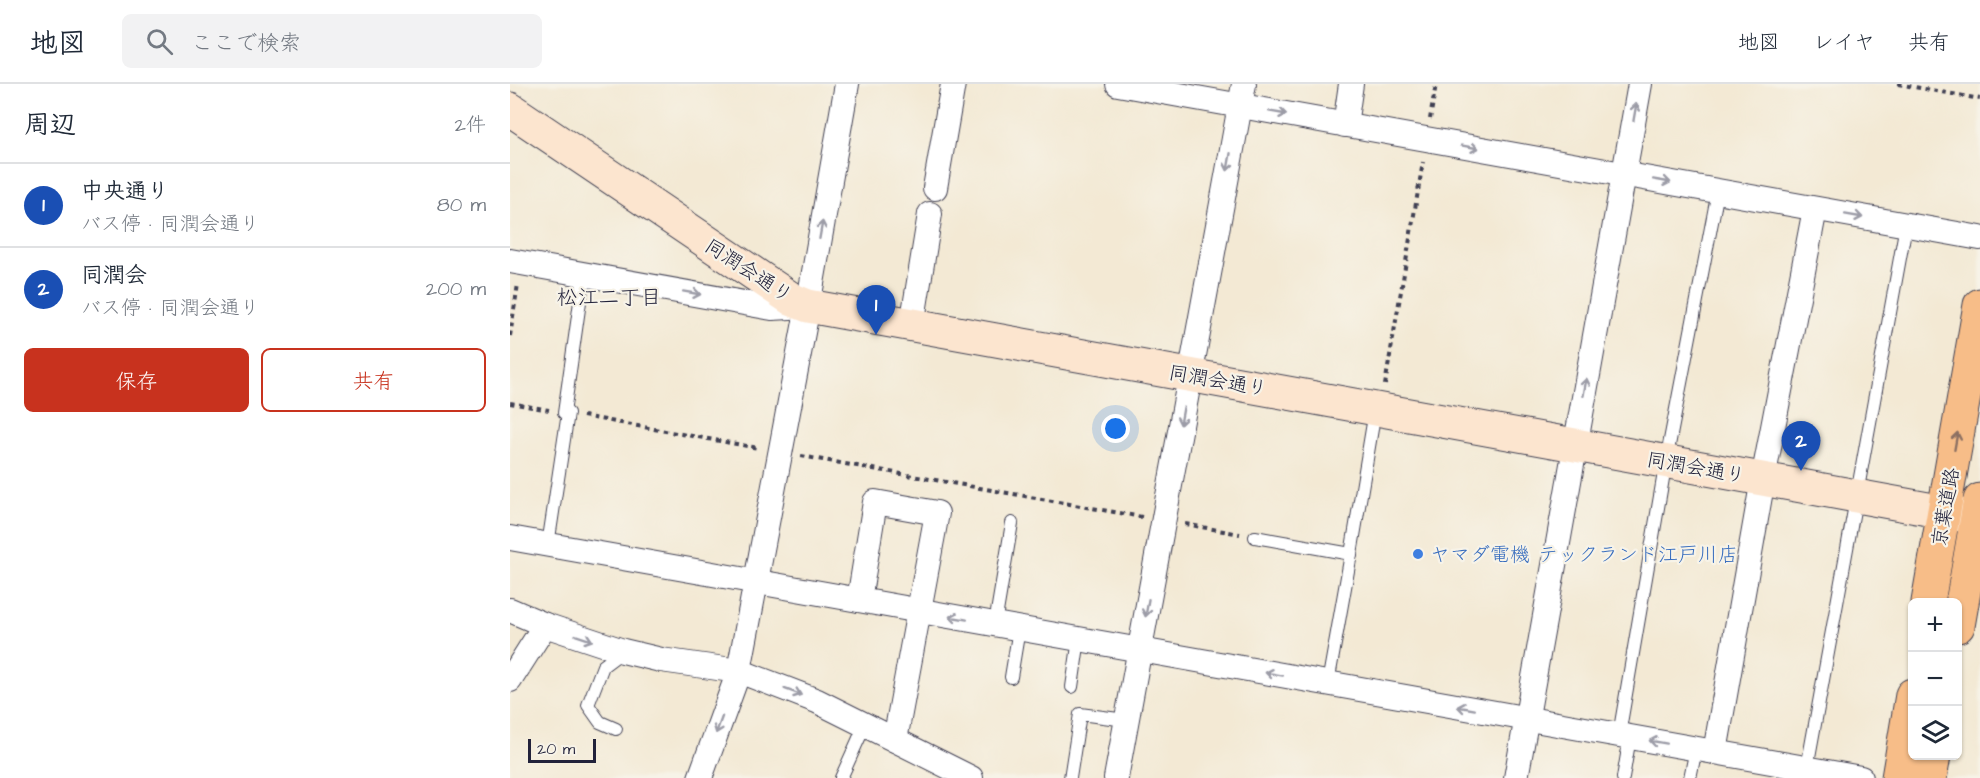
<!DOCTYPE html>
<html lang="ja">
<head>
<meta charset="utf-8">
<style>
  :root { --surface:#fff; --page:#f2f2f3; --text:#1f2937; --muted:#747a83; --line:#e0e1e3; --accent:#c8321e }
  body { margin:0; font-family:"Architects Daughter","Klee One",sans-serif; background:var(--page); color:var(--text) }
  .controls { position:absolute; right:18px; bottom:18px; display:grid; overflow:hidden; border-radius:9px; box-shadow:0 2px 4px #0004 }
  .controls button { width:54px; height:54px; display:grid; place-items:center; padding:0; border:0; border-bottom:2px solid var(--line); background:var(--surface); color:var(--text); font:30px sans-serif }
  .scale { position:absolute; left:18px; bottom:15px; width:68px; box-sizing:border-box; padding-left:6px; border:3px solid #22223b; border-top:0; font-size:16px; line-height:21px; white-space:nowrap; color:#22223b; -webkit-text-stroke:4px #f7f3e8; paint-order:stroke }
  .you { position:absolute; left:606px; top:345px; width:21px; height:21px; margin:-15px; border:4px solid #fff; border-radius:50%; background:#1a73e8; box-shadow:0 0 0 9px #1a73e833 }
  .badge { display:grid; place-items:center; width:39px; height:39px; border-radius:50%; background:var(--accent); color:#fff; font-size:20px; font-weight:700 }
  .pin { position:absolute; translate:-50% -50px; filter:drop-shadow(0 2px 3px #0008) }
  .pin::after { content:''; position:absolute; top:32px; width:21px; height:18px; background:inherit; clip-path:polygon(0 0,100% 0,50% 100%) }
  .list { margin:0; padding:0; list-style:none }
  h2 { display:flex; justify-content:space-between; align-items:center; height:78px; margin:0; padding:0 24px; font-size:26px }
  h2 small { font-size:20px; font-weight:400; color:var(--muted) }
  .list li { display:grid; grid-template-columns:39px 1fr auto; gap:18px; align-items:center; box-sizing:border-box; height:84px; padding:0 24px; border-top:2px solid var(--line) }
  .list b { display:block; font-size:22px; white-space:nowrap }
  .list p { margin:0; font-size:20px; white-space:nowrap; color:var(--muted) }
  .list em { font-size:20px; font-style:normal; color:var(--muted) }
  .actions { display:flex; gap:12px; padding:18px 24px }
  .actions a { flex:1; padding:14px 0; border:2px solid var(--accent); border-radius:9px; text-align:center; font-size:21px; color:var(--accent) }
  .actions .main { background:var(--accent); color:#fff }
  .icon { flex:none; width:33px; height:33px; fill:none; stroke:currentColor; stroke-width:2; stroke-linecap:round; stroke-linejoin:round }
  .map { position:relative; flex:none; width:1470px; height:694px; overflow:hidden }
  header { display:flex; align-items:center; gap:36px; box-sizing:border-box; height:84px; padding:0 30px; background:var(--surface); border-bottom:2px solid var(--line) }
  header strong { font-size:28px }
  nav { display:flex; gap:33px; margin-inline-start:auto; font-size:21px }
  .search { width:420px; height:54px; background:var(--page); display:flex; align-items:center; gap:15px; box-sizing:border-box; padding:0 21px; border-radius:9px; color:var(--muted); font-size:22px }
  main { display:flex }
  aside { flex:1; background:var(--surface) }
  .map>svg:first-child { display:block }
</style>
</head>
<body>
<header>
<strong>地図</strong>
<div class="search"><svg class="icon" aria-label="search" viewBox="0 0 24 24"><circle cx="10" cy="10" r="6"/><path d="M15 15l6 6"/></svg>ここで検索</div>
<nav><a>地図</a><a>レイヤ</a><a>共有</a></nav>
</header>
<main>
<aside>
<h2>周辺<small>2件</small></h2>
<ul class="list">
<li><span class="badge" style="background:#1a4fb4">1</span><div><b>中央通り</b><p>バス停 · 同潤会通り</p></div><em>80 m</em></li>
<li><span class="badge" style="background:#1a4fb4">2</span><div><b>同潤会</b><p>バス停 · 同潤会通り</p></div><em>200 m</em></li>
</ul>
<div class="actions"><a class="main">保存</a><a>共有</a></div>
</aside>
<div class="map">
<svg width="1470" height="694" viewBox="0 0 1470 694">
  <rect width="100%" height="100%" fill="#f7f3e8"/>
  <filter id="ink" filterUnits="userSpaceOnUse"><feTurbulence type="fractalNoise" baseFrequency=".0167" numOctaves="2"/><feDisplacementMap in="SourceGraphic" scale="12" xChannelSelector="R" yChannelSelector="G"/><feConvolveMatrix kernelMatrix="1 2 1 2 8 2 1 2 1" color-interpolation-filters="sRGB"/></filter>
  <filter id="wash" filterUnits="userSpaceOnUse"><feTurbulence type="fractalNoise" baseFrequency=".008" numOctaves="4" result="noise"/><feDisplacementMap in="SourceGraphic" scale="24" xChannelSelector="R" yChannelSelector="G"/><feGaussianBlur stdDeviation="1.35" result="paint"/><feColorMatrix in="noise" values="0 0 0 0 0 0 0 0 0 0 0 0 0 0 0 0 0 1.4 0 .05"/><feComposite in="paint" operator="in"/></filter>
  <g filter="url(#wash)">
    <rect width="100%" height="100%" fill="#f3e9d4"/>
  </g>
  <g filter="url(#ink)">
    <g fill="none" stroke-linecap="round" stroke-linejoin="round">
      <g stroke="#414052" stroke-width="14">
        <g id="lane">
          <polyline points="54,329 74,190"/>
          <polyline points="745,453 841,470 818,599"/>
          <polyline points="38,461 58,329"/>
          <polyline points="841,470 865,327"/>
          <polyline points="485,540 502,439"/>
          <polyline points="501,593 509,545"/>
          <polyline points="562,603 569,555"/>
          <polyline points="106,645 90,638 78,621 93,582 113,567"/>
          <polyline points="1109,651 1156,377 1208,107"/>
          <polyline points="1297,684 1396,141"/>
          <polyline points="331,694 355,641"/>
          <polyline points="560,694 570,630 616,636"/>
          <polyline points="1113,694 1120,653"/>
          <polyline points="1180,694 1186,665"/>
        </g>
      </g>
      <g stroke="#414052" stroke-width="26">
        <g id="street">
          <polyline points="608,0 1470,154"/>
          <polyline points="835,41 841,0"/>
          <polyline points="425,104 443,0"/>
          <polyline points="0,177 262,224 298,222 337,0"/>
          <polyline points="402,241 420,130"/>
          <polyline points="0,454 1351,694"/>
          <polyline points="349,516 365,418 427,429 385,656"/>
          <polyline points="0,526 35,541 113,567 151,576 229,587 307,617 461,694"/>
          <polyline points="0,596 35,541"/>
          <polyline points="1205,668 1253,395 1305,125"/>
          <polyline points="190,694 229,587 298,222"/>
          <polyline points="606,694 734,0"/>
          <polyline points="1006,694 1130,0"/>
        </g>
      </g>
      <g stroke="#414052" stroke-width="35">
        <polyline id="secondary" points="0,25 283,216 298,222 1462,433"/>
      </g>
      <g stroke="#414052" stroke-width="35">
        <g id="highway">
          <polyline points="1418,518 1470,221"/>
          <polyline points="1448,542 1470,416"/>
          <polyline points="1388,694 1402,611"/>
          <polyline points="1420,694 1424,672"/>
        </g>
      </g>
      <g stroke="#414052" stroke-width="4" stroke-dasharray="4.5 4.5" stroke-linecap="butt">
        <polyline points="1388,0 1470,15"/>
        <polyline points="920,35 926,0"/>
        <polyline points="0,252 8,200"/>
        <polyline points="875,301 913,78"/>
        <polyline points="0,319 39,326"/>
        <polyline points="73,332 248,364"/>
        <polyline points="291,372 632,433"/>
        <polyline points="675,440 730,450"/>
      </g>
      <use href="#lane" stroke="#fff" stroke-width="12"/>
      <use href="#street" stroke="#fff" stroke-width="24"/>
      <use href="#secondary" stroke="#fce5cf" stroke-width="33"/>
      <use href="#highway" stroke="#f7bd88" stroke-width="33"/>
    </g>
    <defs><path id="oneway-shaft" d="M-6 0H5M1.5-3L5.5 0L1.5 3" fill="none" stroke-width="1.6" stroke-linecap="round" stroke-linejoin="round" transform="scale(1.5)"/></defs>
    <g stroke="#9c9ca7">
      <use href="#oneway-shaft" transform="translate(1125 28) rotate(-80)"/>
      <use href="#oneway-shaft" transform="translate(768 29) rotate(10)"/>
      <use href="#oneway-shaft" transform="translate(960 63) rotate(10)"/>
      <use href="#oneway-shaft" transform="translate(719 78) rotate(100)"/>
      <use href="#oneway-shaft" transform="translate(1152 97) rotate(10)"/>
      <use href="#oneway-shaft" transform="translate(1344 132) rotate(10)"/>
      <use href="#oneway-shaft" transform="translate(311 146) rotate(-80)"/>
      <use href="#oneway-shaft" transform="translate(182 209) rotate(10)"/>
      <use href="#oneway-shaft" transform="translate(1075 303) rotate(-80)"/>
      <use href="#oneway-shaft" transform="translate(672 332) rotate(100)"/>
      <use href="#oneway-shaft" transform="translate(637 524) rotate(100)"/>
      <use href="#oneway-shaft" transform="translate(448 534) rotate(-170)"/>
      <use href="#oneway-shaft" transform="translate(74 554) rotate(19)"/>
      <use href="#oneway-shaft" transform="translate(764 590) rotate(-170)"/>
      <use href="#oneway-shaft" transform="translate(283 608) rotate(21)"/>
      <use href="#oneway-shaft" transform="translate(956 624) rotate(-170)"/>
      <use href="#oneway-shaft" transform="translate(209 641) rotate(110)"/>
      <use href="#oneway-shaft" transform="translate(1148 658) rotate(-170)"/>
    </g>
    <use stroke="#8c7062" href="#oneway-shaft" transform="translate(1446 357) rotate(-80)"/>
  </g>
  <circle fill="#3f7fe0" stroke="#f7f3e8" stroke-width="2" cx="908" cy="470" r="6"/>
  <g text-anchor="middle" stroke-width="4.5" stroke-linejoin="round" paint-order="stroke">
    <g font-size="20" fill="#22223b" stroke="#f7f3e8">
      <text transform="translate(239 186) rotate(33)" y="7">同潤会通り</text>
      <text transform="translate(708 296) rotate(10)" y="7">同潤会通り</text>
      <text transform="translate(1186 383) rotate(10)" y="7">同潤会通り</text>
      <text transform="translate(1435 423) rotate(-80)" y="7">京葉道路</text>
    </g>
    <g font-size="20" fill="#366cbe" stroke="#f7f3e8" text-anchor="start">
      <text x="920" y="477">ヤマダ電機 テックランド江戸川店</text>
    </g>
    <g font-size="21" fill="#22223b" stroke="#f7f3e8">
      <text x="99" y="220">松江二丁目</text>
    </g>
  </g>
</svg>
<div class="controls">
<button>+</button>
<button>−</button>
<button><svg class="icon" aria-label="layers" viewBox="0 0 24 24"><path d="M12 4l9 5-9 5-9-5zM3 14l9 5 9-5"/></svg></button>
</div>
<div class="scale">20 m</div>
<div class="you"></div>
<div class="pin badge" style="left:366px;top:251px;background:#1a4fb4">1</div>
<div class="pin badge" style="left:1291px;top:387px;background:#1a4fb4">2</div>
</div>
</main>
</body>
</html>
